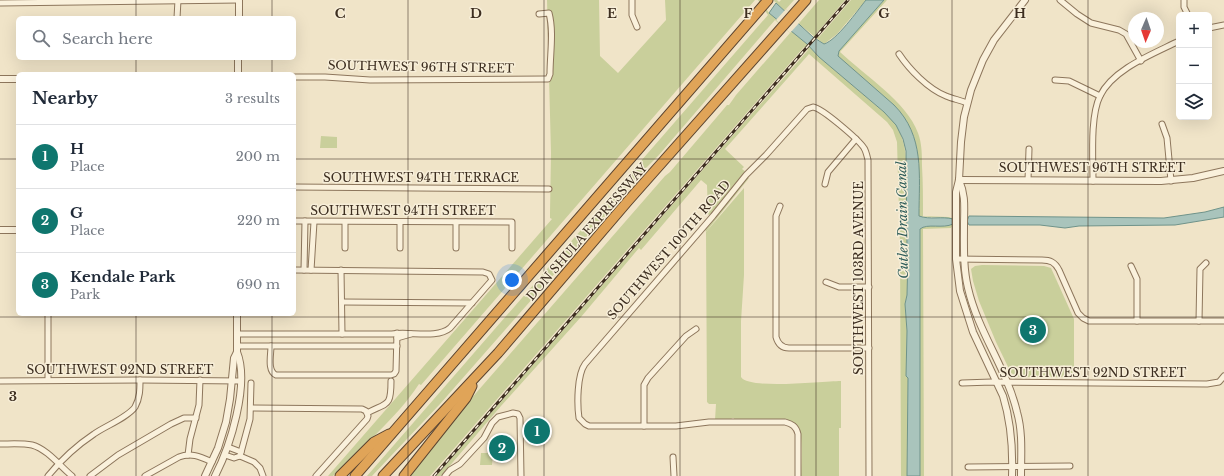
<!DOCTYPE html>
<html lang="en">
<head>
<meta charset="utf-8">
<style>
  :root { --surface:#fff; --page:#f2f2f3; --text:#1f2937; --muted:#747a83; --line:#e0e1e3; --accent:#0f766e }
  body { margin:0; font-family:"Libre Baskerville",serif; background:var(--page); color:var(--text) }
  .controls { position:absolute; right:12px; top:12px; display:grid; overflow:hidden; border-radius:6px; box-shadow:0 4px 16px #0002 }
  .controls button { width:36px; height:36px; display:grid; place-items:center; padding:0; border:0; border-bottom:1px solid var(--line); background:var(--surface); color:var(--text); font:20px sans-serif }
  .compass { position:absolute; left:1128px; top:12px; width:36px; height:36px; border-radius:50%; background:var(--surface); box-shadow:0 4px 16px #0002; rotate:182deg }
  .you { position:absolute; left:512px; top:280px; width:14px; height:14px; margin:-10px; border:3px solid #fff; border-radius:50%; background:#1a73e8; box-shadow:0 0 0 6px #1a73e833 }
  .badge { display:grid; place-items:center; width:26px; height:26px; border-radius:50%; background:var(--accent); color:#fff; font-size:13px; font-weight:700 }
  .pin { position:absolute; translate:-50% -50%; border:2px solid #fff; box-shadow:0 1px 4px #0006 }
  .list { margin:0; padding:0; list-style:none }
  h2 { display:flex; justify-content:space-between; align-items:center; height:52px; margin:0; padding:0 16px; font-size:17px }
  h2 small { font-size:13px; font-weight:400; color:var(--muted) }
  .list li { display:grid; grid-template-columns:26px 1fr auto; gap:12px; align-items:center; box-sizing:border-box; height:64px; padding:0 16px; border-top:1px solid var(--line) }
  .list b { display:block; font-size:15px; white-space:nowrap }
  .list p { margin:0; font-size:13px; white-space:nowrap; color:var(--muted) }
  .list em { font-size:13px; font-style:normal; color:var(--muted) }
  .icon { flex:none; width:22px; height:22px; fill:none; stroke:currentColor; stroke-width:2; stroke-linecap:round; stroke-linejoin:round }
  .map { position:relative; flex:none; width:1224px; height:476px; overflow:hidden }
  .search { position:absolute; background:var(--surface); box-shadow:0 4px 16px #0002; left:16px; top:16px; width:280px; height:44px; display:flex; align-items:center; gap:10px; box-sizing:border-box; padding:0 14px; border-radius:6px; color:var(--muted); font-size:15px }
  .panel { position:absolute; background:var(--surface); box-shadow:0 4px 16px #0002; left:16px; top:72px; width:280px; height:244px; border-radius:6px }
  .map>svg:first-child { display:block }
</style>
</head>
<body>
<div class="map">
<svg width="1224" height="476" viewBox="0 0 1224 476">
  <rect width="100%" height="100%" fill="#f0e4c8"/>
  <g fill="#c9cf9b">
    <path d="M547 0H599L600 56 618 73 666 20 665 0H755L421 385 419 384C396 419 362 446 333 476H328L552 219 550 218V213L551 153Z"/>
    <path d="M758 0H760L769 13 807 44 819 57 892 119C901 131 905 144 906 159L907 249 908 255 907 295 905 304 907 331 906 376 908 378 907 476H901L900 245 897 142 893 130 887 122 809 54 725 149 744 167 742 169 746 172 710 216 708 214 707 185 701 180 641 250 639 248 581 317 501 406 441 476H436L740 127 781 81 808 50 804 47 430 476H408L449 424 665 176 670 172 722 111 727 105H729L736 95 790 33 775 20 658 156 626 188 628 190 440 404 372 476H367L768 15Z"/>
    <polygon points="773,0 777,0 779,2 781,0 794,0 786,9 800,22 819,0 845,0 816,34 819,37 851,0 866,0 837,34 824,44 799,24"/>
    <path d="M884 0H887L840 52C864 75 907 102 918 133 922 143 922 156 922 166 923 183 923 199 923 216L948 217 952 218 953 219 919 216C919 175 925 136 894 105L838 56 839 51Z"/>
    <polygon points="321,136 337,137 337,148 320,148"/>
    <polygon points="747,177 749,178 706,232 705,229"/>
    <path d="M744 188V275L741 321V377C749 390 823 381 841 381V428H839V476H801C801 465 804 432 797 425 793 421 789 421 785 420H734V418H732L731 420H715L716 404H709L707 402 706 232Z"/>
    <path d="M953 224 951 228 923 229 924 476H920V229C927 223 943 229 953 224Z"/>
    <polygon points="982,265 1044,266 1051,268 1074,319 1074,377 1019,377 1011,373 996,342 979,301 973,281 971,269 975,266"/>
    <polygon points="481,453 493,453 492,465 480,465"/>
  </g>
  <g fill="#a9c4bc" stroke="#6f938a">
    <path d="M866 0H884L839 51 838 56 894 105C925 136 919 175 919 216 930 220 942 216 953 219V224C943 229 927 223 920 229V476H907L908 378 906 376 907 331 905 304 907 295 908 255 907 249 906 151 903 139 896 125 884 112 819 57 807 44 769 13 776 3 813 37 824 44C837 40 857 11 866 0Z"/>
    <polygon points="1224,207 1224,217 1175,225 1079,226 1065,228 1040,225 969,225 967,221 969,216 1164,218 1205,212"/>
  </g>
  <polygon fill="#f0e4c8" points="786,9 800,22 790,33 776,20"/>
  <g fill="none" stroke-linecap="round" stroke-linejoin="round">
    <g stroke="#8d765c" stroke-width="7">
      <g id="minor">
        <polyline points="632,0 632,15 637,27"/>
        <polyline points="1060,0 1077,14 1091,23 1119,30 1126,34 1141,61"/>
        <polyline points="1184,0 1184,7 1188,15"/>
        <polyline points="0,3 239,0"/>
        <polyline points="177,18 178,0"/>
        <polyline points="1209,28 1224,25"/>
        <path d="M899 54C909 69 928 89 946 96 953 99 960 100 967 103"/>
        <path d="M294 77H325L370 80 545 79H548L550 74C550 54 554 32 549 13L539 14"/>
        <polyline points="1055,80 1069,81 1100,96"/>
        <polyline points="1162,124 1167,138 1171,181"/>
        <polyline points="1028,180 1029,149"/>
        <path d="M1093 181C1093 158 1090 116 1100 96 1113 69 1153 54 1179 41"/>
        <polyline points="825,184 828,172 856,139"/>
        <polyline points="294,187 549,189"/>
        <path d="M780 206 776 216V337C778 344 782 348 789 348H869"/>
        <polyline points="294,221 512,222 512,248"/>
        <polyline points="345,248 345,222"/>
        <polyline points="400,248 400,222"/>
        <polyline points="456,248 456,222"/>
        <path d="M956 259 1042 260C1050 260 1055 262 1059 270L1078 313 1083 318 1089 321H1224"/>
        <polyline points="1131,266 1137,279 1137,321"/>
        <polyline points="304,270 305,221"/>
        <polyline points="311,270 314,222"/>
        <polyline points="341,270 342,334"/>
        <polyline points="826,282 839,287 869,287"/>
        <polyline points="342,302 472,303"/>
        <polyline points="1199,321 1200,269 1206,263"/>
        <path d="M237 334H392C409 331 437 339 450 328L492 280 489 274 483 272 294 270"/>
        <polyline points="397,338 411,334"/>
        <polyline points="237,346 397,346"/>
        <path d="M271 346C271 355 267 371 276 375H391L394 374 396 371 397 333"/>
        <polyline points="48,380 48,314"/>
        <polyline points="0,381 140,380 240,381"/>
        <polyline points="962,383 992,382 1207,384 1219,382 1224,376"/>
        <polyline points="251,408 362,409 366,411 368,416 367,419 316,476"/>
        <path d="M367 413C388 402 391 407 391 381"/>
        <polyline points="644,426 644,385 648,378 686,336 696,329"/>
        <path d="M0 444C10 444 22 443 32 445 47 449 60 466 72 476"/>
        <polyline points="228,447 241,452"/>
        <polyline points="188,455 190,439 199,405 200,380"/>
        <polyline points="225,455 234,458 240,456 254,462 260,468 263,476"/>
        <polyline points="240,456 250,419 251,383"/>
        <polyline points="673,457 674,476"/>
        <polyline points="968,467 1070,466"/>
        <path d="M48 476C61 460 76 446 94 434 105 426 127 418 135 407 140 398 140 389 140 380"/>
        <polyline points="90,476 118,455 171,424 184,418 196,418"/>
        <path d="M145 476 179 457C191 452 201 457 212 462"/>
        <polyline points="445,476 450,470 460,464 484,438 492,423 498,417 513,413 518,414 520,418 521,476"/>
        <path d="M798 476V434C796 426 792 424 785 422H709L676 426H589L585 424 579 418C577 404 577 375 585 364L713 216 746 175 766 155 807 109 813 107C822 108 859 140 864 148 866 151 867 156 868 160L869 476"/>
      </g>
    </g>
    <g stroke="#8d765c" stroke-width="8">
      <g id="tertiary">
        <polyline points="239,18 239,0"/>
        <polyline points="238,74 238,58"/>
        <polyline points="0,79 18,79"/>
        <path d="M959 180C966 196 964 208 964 225 964 246 963 267 968 288 978 332 1007 369 1017 412 1023 433 1021 455 1021 476"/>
        <polyline points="959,180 1161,181 1193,178 1224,171"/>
        <polyline points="0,230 18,230"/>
        <polyline points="205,476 218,448 226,422 230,399 234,358 237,352 237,314"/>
        <path d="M215 476C230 447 250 384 237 352"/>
        <path d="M1012 476C1013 448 1011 422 1003 396L973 332 960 291 956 259V192L959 180 961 142 964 117 971 90 983 60 994 40 1025 0"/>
      </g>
    </g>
    <g stroke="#5b4430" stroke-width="11">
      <g id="motorway">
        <polyline points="340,476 374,442 389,434"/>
        <polyline points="355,476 768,0"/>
        <polyline points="383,476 498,353 628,201 806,0"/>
        <polyline points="404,476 466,398 472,386"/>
      </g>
    </g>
    <use href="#minor" stroke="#faf1dc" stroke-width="5"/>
    <use href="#tertiary" stroke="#faf1dc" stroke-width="6"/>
    <use href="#motorway" stroke="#e0a458" stroke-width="9"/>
    <g stroke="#3d2e20" stroke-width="3">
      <polyline id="rail" points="434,476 848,0"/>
    </g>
    <use href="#rail" stroke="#f7eed8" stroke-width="1.5" stroke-dasharray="4.5" stroke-linecap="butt"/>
  </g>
  <path fill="none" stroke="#3d2e20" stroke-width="1" stroke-opacity="0.55" d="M136 0V18M272 0V18M408 0V476M544 0V476M680 0V476M816 0V476M952 0V476M1088 0V476M136 58V74M272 58V74M0 159H18M294 159H1224M136 314V476M272 314V476M0 317H1224"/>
  <g text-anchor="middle" stroke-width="3" stroke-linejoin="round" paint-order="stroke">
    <g font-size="12" fill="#3d2e20" stroke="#f7eed8">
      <text transform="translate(421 67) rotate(1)" y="4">SOUTHWEST 96TH STREET</text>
      <text x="1092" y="172">SOUTHWEST 96TH STREET</text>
      <text x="421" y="182">SOUTHWEST 94TH TERRACE</text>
      <text x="403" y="215">SOUTHWEST 94TH STREET</text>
      <text transform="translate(587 232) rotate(-49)" y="4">DON SHULA EXPRESSWAY</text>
      <text transform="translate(669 250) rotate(-49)" y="4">SOUTHWEST 100TH ROAD</text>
      <text transform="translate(859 278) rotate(-90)" y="4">SOUTHWEST 103RD AVENUE</text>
      <text x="120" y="374">SOUTHWEST 92ND STREET</text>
      <text x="1093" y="377">SOUTHWEST 92ND STREET</text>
    </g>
    <g font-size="13" font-style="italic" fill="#2f5d5a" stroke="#f7eed8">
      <text transform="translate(902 220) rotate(-91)" y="5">Cutler Drain Canal</text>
    </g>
  </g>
  <g font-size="13" text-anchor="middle" font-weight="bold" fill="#3d2e20" stroke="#f7eed8" stroke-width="3" stroke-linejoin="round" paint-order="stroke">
    <text x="340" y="18">C</text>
    <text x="476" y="18">D</text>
    <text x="612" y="18">E</text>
    <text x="748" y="18">F</text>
    <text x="884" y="18">G</text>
    <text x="1020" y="18">H</text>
    <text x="13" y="401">3</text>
  </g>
</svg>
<div class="controls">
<button>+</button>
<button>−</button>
<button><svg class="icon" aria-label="layers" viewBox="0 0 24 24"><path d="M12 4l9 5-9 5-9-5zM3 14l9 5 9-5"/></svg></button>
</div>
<svg class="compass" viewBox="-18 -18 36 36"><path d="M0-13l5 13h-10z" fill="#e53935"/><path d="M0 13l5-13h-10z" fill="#747a83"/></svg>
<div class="you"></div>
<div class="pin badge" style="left:537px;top:431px">1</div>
<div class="pin badge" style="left:502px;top:448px">2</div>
<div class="pin badge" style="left:1033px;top:330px">3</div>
<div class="search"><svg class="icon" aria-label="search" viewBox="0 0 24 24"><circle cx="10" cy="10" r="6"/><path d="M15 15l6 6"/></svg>Search here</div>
<section class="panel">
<h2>Nearby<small>3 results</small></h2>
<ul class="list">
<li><span class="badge">1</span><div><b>H</b><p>Place</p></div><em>200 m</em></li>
<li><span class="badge">2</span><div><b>G</b><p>Place</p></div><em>220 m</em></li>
<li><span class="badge">3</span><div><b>Kendale Park</b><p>Park</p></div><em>690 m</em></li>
</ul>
</section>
</div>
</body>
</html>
